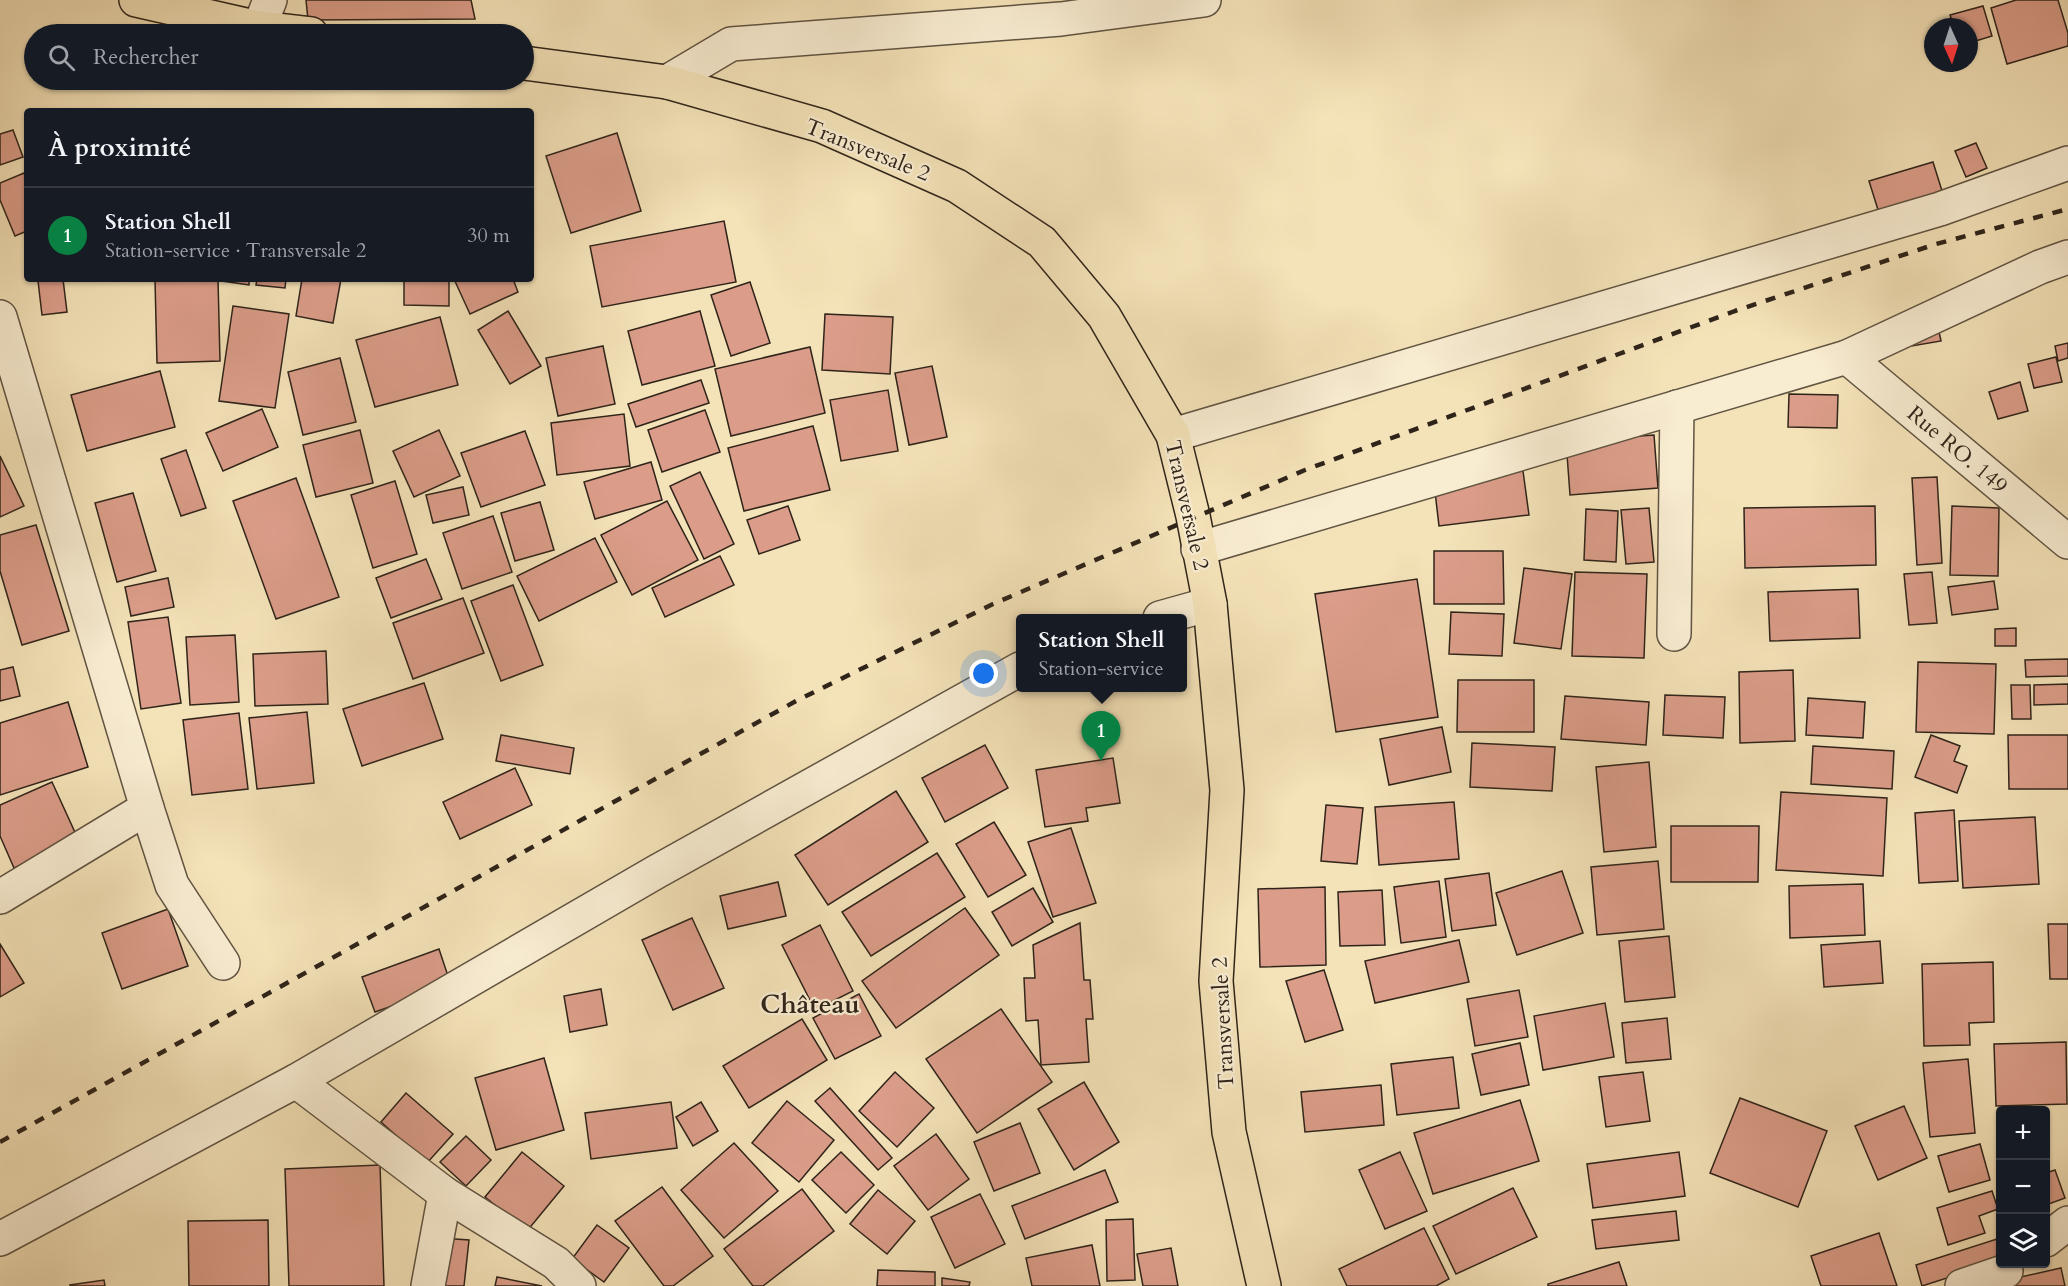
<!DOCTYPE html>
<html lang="fr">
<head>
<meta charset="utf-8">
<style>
  :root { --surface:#171b24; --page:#20242c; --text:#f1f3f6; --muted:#9ea1a6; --line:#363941; --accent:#0b8043 }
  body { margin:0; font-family:Cardo,serif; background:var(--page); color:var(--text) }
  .controls { position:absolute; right:18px; bottom:18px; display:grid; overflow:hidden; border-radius:6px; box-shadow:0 2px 4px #0004 }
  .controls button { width:54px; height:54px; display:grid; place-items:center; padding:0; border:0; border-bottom:2px solid var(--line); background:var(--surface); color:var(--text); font:30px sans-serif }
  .compass { position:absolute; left:1924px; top:18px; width:54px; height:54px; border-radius:50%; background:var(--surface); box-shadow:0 2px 4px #0004; rotate:177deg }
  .you { position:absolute; left:984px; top:674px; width:21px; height:21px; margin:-15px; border:4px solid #fff; border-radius:50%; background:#1a73e8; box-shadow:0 0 0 9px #1a73e833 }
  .badge { display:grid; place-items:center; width:39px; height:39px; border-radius:50%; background:var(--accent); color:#fff; font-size:20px; font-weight:700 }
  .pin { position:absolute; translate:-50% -50px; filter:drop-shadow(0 2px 3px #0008) }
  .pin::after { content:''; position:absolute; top:32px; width:21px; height:18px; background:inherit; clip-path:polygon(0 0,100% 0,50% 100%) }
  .popup { position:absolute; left:1016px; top:614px; width:171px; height:78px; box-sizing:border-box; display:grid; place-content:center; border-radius:6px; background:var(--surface); filter:drop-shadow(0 2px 4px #0005); font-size:20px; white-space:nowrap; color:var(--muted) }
  .popup b { font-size:22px; color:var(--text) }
  .popup::after { content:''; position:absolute; left:50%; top:100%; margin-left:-12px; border:12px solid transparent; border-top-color:var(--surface) }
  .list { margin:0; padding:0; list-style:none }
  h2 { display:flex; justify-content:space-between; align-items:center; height:78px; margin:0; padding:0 24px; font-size:26px }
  h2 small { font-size:20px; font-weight:400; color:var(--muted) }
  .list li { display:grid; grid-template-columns:39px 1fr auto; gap:18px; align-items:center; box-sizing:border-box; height:96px; padding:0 24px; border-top:2px solid var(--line) }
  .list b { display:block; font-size:22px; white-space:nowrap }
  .list p { margin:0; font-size:20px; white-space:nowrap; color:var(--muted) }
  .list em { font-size:20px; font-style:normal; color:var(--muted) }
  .icon { flex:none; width:33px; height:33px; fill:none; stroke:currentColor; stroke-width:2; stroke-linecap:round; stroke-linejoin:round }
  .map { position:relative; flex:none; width:2068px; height:1286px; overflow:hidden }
  .search { position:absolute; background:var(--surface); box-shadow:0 2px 4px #0004; left:24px; top:24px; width:510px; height:66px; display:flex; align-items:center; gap:15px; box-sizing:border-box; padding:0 21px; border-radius:33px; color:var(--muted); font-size:22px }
  .panel { position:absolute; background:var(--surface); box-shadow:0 2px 4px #0004; left:24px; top:108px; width:510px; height:174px; border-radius:6px }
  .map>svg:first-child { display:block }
</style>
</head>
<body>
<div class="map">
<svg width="2068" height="1286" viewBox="0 0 2068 1286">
  <rect width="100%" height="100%" fill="#f4e2b8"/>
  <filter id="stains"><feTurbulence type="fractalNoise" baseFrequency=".00333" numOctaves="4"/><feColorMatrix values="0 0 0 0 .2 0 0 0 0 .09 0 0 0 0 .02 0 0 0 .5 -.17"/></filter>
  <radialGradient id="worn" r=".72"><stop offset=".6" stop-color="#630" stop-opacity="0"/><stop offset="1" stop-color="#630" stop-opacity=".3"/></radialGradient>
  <g fill="#db9d89" stroke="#2f241a" stroke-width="1.5">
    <polygon points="306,0 471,0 475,19 308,20"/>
    <polygon points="2016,0 2058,0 2068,33 2068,46 2007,64 1991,8"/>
    <polygon points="1983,6 1992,36 1969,43 1969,27 1954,27 1950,15"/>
    <polygon points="13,130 23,157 0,165 0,134"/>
    <polygon points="617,133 641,211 571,233 546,156"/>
    <polygon points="1976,143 1987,168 1966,177 1955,151"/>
    <polygon points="1933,162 1943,194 1879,213 1869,181"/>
    <polygon points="24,173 27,180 27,231 15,236 0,200 0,183"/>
    <polygon points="724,221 736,282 602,307 590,246"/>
    <polygon points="63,279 67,312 42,315 38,281"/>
    <polygon points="218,279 220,361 157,363 155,280"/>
    <polygon points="222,279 249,279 249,285 222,281"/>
    <polygon points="257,279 286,279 285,288 256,285"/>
    <polygon points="302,279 341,279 333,323 296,316"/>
    <polygon points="404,279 449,279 449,306 404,305"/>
    <polygon points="454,279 513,279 518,292 470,314"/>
    <polygon points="750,282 770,343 731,356 711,295"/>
    <polygon points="233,306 289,314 275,408 219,401"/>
    <polygon points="508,311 541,366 510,384 478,330"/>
    <polygon points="700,311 715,366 642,385 628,331"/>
    <polygon points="825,314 893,317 890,374 822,370"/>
    <polygon points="440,317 458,385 375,407 356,340"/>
    <polygon points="1938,327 1941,341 1912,346 1909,332"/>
    <polygon points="2068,343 2068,358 2058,361 2055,346"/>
    <polygon points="603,346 615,404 558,416 546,358"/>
    <polygon points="810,347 825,413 731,436 715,369"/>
    <polygon points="2056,357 2062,382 2034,388 2028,364"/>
    <polygon points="340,358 356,422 303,435 288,372"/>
    <polygon points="932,366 947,437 909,445 895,373"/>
    <polygon points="160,371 175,427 87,451 71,395"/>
    <polygon points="701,380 709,403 636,427 628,404"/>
    <polygon points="2020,382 2028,411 1998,419 1989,392"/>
    <polygon points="888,390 898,451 841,461 830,400"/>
    <polygon points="1789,394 1838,395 1837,428 1788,427"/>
    <polygon points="262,409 278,447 223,471 206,433"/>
    <polygon points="705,410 720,452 662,472 648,430"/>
    <polygon points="624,414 630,466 557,475 551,423"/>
    <polygon points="813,426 830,490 744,511 728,448"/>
    <polygon points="360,430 373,483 316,497 303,445"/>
    <polygon points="439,430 460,476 414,497 393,451"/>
    <polygon points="525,431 545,485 481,507 461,453"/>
    <polygon points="1654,435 1658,488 1570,495 1566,441"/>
    <polygon points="186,450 206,508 181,516 161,459"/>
    <polygon points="0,456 24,506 0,517"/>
    <polygon points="651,462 662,500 595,519 584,482"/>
    <polygon points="1523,471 1529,515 1439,526 1434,483"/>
    <polygon points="700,472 734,544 704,559 670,486"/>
    <polygon points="1937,477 1942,563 1917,565 1912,478"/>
    <polygon points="296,478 339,597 276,619 233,501"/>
    <polygon points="395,481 417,554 373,568 351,495"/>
    <polygon points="463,487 469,515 433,523 426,495"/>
    <polygon points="133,493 156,571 117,582 95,503"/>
    <polygon points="667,501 698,560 632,595 601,535"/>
    <polygon points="540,502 554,550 515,561 501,513"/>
    <polygon points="788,506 800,540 759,554 747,520"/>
    <polygon points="1875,506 1876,565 1745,568 1744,508"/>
    <polygon points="1952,506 1999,508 1998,576 1950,575"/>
    <polygon points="1649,508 1654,562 1626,564 1621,510"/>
    <polygon points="1586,509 1618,511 1616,562 1584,560"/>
    <polygon points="493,516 512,572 462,589 443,533"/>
    <polygon points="36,525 69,631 22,645 0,571 0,535"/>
    <polygon points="595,538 617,582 539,621 517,576"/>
    <polygon points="1434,551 1503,551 1504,604 1434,604"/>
    <polygon points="720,556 734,585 665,617 652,588"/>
    <polygon points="426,559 442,599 391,618 376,578"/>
    <polygon points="1524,568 1572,574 1561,649 1514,643"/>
    <polygon points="1575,572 1647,574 1644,658 1572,656"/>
    <polygon points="1932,572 1937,623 1909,625 1904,574"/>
    <polygon points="168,578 174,607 131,616 125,587"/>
    <polygon points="1417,579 1438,717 1336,732 1315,594"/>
    <polygon points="1994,581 1998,609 1952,615 1948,587"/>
    <polygon points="513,585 543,665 501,681 471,601"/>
    <polygon points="1858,589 1860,638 1770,641 1768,592"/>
    <polygon points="463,598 484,653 413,679 393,623"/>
    <polygon points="1451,612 1504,614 1502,656 1449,654"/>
    <polygon points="168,617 181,703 141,709 128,622"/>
    <polygon points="2016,628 2016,646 1995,646 1995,629"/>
    <polygon points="235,635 239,702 190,705 186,637"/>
    <polygon points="326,651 328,704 255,706 253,654"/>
    <polygon points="2068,659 2068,676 2026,677 2025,660"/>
    <polygon points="1918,662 1996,664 1994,734 1916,732"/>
    <polygon points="13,667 20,696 0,701 0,670"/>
    <polygon points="1793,670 1795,741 1740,743 1739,672"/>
    <polygon points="1458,680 1534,680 1534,732 1457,732"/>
    <polygon points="424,683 443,739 362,766 343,709"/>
    <polygon points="2068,684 2068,704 2034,705 2034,685"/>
    <polygon points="2011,685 2030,685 2031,719 2012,719"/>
    <polygon points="1665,695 1725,697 1723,738 1663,735"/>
    <polygon points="1565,696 1649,702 1646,745 1561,739"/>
    <polygon points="1808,698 1865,702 1863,738 1806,735"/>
    <polygon points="68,702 88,767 0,795 0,723"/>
    <polygon points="307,712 314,783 257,789 249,718"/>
    <polygon points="239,713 248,789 192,795 183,720"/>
    <polygon points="1442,727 1451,772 1389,785 1380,739"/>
    <polygon points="501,735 574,748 570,774 496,761"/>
    <polygon points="1931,735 1960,746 1954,761 1967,766 1957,793 1915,777"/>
    <polygon points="2008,735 2068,735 2068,789 2009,789"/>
    <polygon points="1472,743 1555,747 1552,791 1470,787"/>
    <polygon points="985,745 1008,788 945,822 922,778"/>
    <polygon points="1813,746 1894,751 1892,789 1811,784"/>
    <polygon points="1113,758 1120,803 1086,808 1088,821 1045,827 1036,770"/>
    <polygon points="1649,762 1656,847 1604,852 1596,767"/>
    <polygon points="515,768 532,805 460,839 443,802"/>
    <polygon points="52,782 78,839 14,868 0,836 0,805"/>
    <polygon points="896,791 928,842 828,905 795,855"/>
    <polygon points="1781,792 1887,798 1883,876 1776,870"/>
    <polygon points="1454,802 1459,859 1379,865 1375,807"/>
    <polygon points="1326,805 1363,808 1357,864 1321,861"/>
    <polygon points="1954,810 1958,881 1919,883 1915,813"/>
    <polygon points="2035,817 2039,884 1963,888 1959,821"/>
    <polygon points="994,822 1026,875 988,897 956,844"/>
    <polygon points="1671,826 1759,826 1758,882 1671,882"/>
    <polygon points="1071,828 1096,903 1053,917 1028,842"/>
    <polygon points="937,853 965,897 871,956 842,912"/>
    <polygon points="1658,861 1664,929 1597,935 1591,867"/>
    <polygon points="1562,871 1583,933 1517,955 1496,893"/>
    <polygon points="1489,873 1496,925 1452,931 1445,879"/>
    <polygon points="1439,881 1446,937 1401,943 1394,887"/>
    <polygon points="778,882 786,916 728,929 720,896"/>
    <polygon points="1863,884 1865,935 1790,938 1789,886"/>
    <polygon points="1325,887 1326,965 1260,967 1258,889"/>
    <polygon points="1033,888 1053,922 1012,946 992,912"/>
    <polygon points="1382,890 1385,945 1340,946 1338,892"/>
    <polygon points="965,908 999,955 896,1028 862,981"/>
    <polygon points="168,909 188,966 122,989 102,933"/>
    <polygon points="692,918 724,988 673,1010 642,940"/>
    <polygon points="1080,923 1084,980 1090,980 1093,1019 1086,1019 1089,1062 1041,1065 1038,1020 1026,1021 1024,978 1035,978 1033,945"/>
    <polygon points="2048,924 2068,924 2068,979 2050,979"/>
    <polygon points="820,925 853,991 815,1010 782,945"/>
    <polygon points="1669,936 1675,997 1625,1002 1619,941"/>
    <polygon points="1459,940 1469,982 1375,1003 1365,961"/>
    <polygon points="1880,941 1883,983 1824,987 1821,945"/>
    <polygon points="0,944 24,983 0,997"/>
    <polygon points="439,949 451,985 375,1012 362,977"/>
    <polygon points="1993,962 1994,1022 1969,1023 1970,1045 1924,1046 1922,964"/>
    <polygon points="1324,970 1343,1030 1305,1042 1286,981"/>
    <polygon points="601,989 607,1025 570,1032 564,996"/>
    <polygon points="1519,990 1528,1037 1475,1046 1467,999"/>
    <polygon points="859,994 881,1036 835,1059 813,1018"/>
    <polygon points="1605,1003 1614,1057 1543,1070 1534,1016"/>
    <polygon points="1001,1009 1052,1082 977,1133 926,1059"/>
    <polygon points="1667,1018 1671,1059 1626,1063 1622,1023"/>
    <polygon points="802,1019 827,1060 749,1108 723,1066"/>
    <polygon points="2066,1042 2067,1104 1996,1106 1994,1044"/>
    <polygon points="1520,1043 1529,1085 1481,1095 1472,1054"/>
    <polygon points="1453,1057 1459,1108 1397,1115 1391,1064"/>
    <polygon points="544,1058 564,1130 496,1150 475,1078"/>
    <polygon points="1968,1059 1975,1133 1930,1137 1923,1063"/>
    <polygon points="895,1072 934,1108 897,1147 859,1111"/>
    <polygon points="1643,1072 1650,1121 1606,1127 1599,1077"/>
    <polygon points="1084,1082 1119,1142 1074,1170 1038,1109"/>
    <polygon points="1381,1085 1384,1125 1305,1132 1301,1092"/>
    <polygon points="830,1088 892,1158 878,1170 815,1101"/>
    <polygon points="406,1093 453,1134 427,1163 381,1122"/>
    <polygon points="1740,1098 1827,1131 1798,1207 1710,1173"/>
    <polygon points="1520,1100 1539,1161 1433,1194 1414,1133"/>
    <polygon points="787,1101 834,1140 799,1182 752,1143"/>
    <polygon points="671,1102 677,1148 591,1159 585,1113"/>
    <polygon points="701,1102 718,1131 693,1146 676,1117"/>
    <polygon points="1904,1106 1927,1158 1878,1180 1855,1126"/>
    <polygon points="1020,1123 1040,1173 994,1191 974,1142"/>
    <polygon points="936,1134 969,1179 928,1210 894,1166"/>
    <polygon points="466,1136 491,1160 466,1186 440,1162"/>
    <polygon points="734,1143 778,1191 724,1238 681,1190"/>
    <polygon points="1980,1144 1990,1180 1949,1192 1938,1156"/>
    <polygon points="522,1152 564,1186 527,1231 485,1197"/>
    <polygon points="841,1152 874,1185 846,1213 812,1180"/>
    <polygon points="1400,1152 1427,1211 1385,1229 1359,1170"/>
    <polygon points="1679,1152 1685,1196 1593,1208 1587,1164"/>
    <polygon points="380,1165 384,1286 289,1286 285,1169"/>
    <polygon points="1105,1170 1118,1202 1025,1239 1012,1206"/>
    <polygon points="2055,1170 2065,1198 2046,1205 2046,1173"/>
    <polygon points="2000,1177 2000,1201 1999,1201 1997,1178"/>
    <polygon points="662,1187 713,1256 673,1286 664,1286 615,1221"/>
    <polygon points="1513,1188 1537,1237 1456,1274 1433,1226"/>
    <polygon points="802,1189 834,1231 763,1286 753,1286 724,1249"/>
    <polygon points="878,1190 915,1221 887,1254 850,1224"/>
    <polygon points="1992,1191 1998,1209 1979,1216 1985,1233 1948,1245 1937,1208"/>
    <polygon points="980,1194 1005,1244 955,1268 931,1217"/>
    <polygon points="1676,1211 1679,1240 1596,1249 1592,1220"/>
    <polygon points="1133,1219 1135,1280 1107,1281 1106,1220"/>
    <polygon points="268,1220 269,1286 189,1286 188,1221"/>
    <polygon points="597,1225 629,1248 604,1282 572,1259"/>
    <polygon points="1424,1228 1449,1279 1436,1286 1347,1286 1339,1269"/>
    <polygon points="1879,1233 1897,1286 1821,1286 1811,1256"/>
    <polygon points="441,1238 469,1240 464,1286 436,1286"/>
    <polygon points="2000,1238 2000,1261 1922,1286 1916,1265"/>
    <polygon points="1092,1245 1100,1286 1032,1286 1026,1258"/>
    <polygon points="1171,1248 1178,1286 1143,1286 1137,1254"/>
    <polygon points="1619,1262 1627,1286 1548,1286 1548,1284"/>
    <polygon points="2061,1268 2065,1286 2009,1286 2007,1280"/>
    <polygon points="878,1270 935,1272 935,1286 877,1286"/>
    <polygon points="497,1277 542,1286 495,1286"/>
    <polygon points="942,1278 970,1282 969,1286 942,1286"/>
    <polygon points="104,1280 105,1286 70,1286 70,1285"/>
  </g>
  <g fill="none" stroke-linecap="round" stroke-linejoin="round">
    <g stroke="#605442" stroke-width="36">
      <g id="minor">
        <polyline points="259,28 270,0"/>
        <polyline points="667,82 731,44 1061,19 1204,0"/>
        <polyline points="0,317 147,808 0,897"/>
        <polyline points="1847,357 2068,542"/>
        <polyline points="1173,435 1940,209 2068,163"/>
        <polyline points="1198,549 1847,357 2040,267 2068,257"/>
        <polyline points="1160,618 1210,604"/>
        <polyline points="1674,634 1677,407"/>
        <polyline points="147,808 172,885 223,963"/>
        <polyline points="296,1081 445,1194 556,1263 579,1286"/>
        <polyline points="0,1239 296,1081 656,872 1020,669"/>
        <polyline points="2046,1240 2068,1223"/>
        <polyline points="428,1286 445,1194"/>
        <polyline points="1962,1286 2006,1271"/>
      </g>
    </g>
    <g stroke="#2f241a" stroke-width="36">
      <g id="major">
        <polyline points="136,0 259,28 311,34"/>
        <polyline points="524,63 667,82 822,126 957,186 1042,242 1104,316 1173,435 1193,516 1210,604 1227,790 1216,981 1229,1132 1264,1286"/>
      </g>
    </g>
    <use href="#minor" stroke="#f8ecd1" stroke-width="33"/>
    <use href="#major" stroke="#f4e2b8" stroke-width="33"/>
    <polyline stroke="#2f241a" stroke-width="4.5" stroke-dasharray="10 10" stroke-linecap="butt" points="0,1142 796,701 993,604 1305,470 1735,311 1936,244 2068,209"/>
  </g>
  <g text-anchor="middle" stroke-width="4.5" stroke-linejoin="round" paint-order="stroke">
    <g font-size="22" fill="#2f241a" stroke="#f8ecd1">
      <text transform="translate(868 149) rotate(22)" y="8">Transversale 2</text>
      <text transform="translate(1958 449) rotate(40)" y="8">Rue RO. 149</text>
      <text transform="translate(1188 505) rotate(77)" y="8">Transversale 2</text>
      <text transform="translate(1222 1023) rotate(-93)" y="8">Transversale 2</text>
    </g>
    <g font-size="26" font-weight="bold" fill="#2f241a" stroke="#f8ecd1">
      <text x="810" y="1013">Château</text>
    </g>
  </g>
  <rect width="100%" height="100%" filter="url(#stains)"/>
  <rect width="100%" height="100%" fill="url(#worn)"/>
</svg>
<div class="controls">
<button>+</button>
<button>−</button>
<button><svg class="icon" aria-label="layers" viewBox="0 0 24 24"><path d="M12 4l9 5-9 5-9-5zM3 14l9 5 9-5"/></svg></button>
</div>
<svg class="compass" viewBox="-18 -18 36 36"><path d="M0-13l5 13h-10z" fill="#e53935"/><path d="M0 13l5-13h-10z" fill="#9ea1a6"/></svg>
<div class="you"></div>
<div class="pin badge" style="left:1101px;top:761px">1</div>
<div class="popup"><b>Station Shell</b>Station-service</div>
<div class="search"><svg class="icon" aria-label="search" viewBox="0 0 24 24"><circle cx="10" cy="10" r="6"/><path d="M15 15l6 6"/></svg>Rechercher</div>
<section class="panel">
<h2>À proximité<small></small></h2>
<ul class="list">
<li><span class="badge">1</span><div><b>Station Shell</b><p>Station-service · Transversale 2</p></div><em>30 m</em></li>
</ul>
</section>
</div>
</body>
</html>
